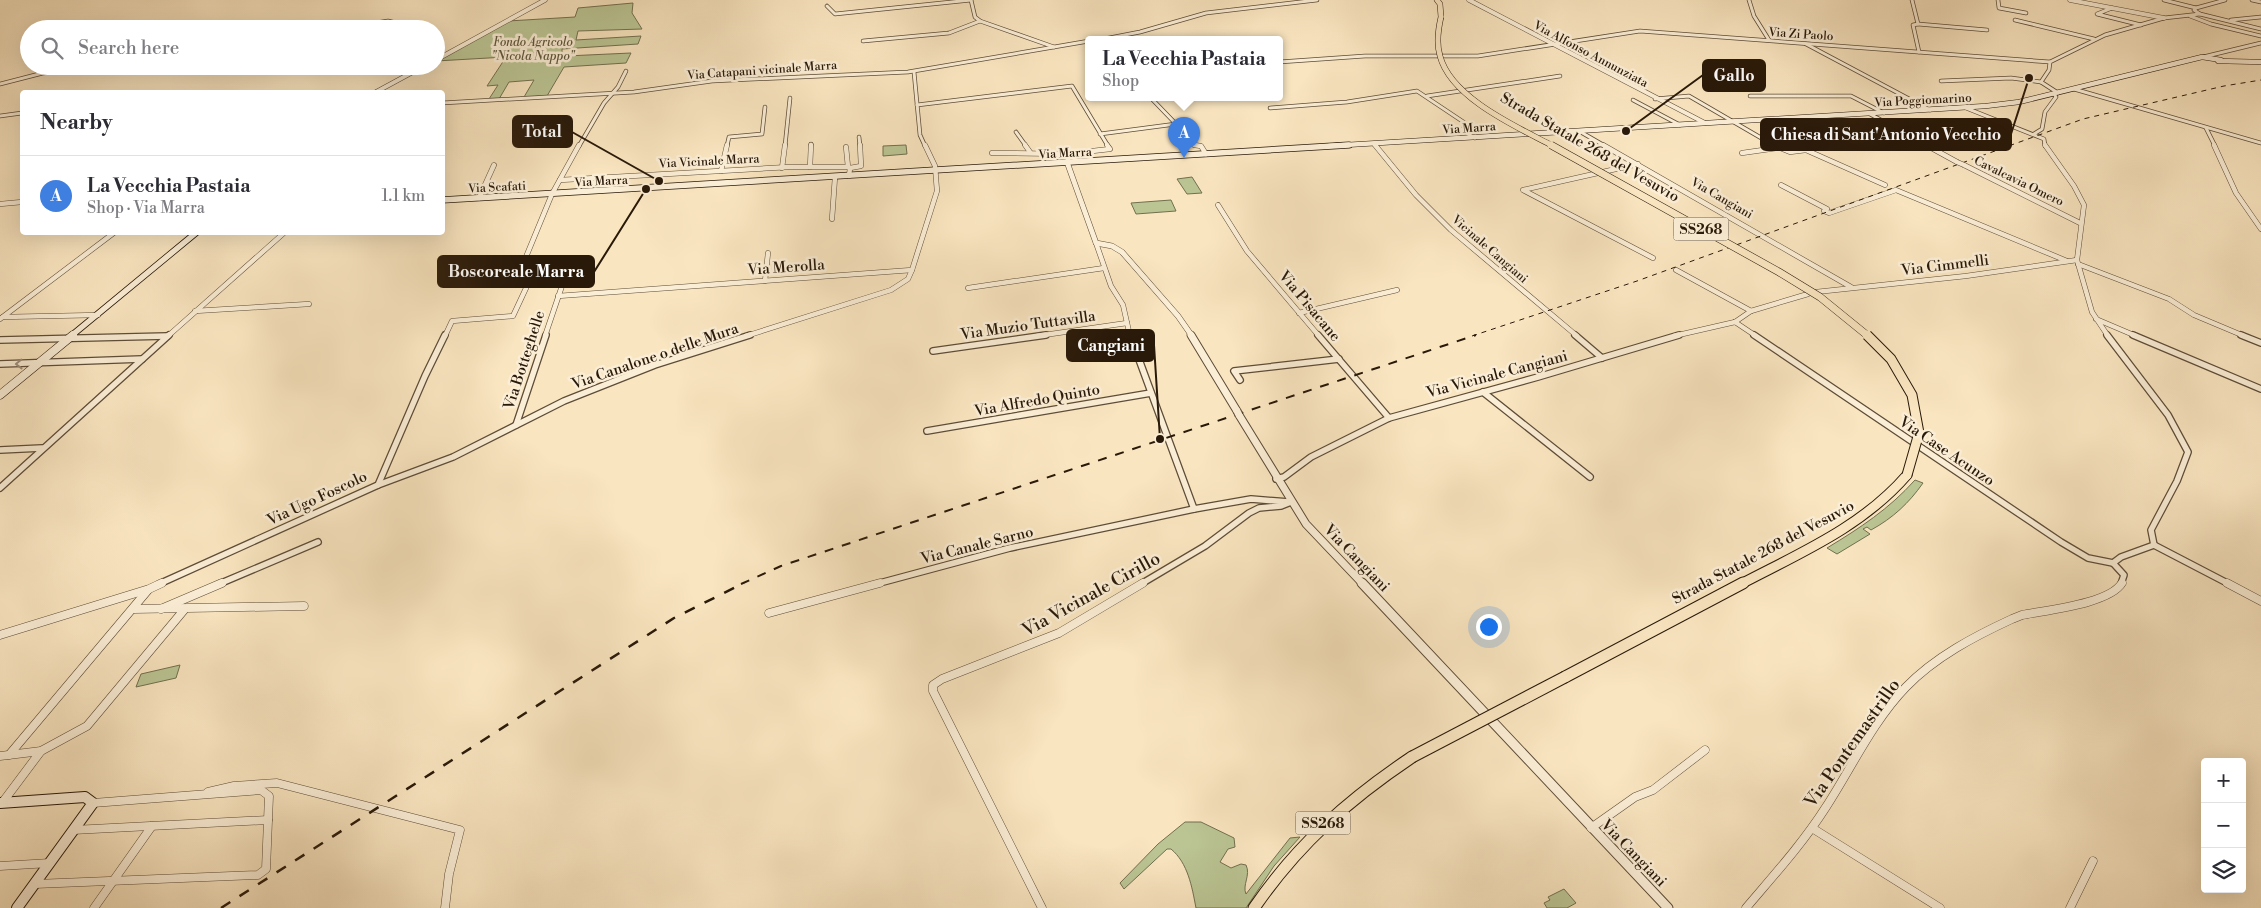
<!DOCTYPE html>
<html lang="en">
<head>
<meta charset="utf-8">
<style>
  :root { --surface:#fff; --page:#f2f2f3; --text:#2b2b33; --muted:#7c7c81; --line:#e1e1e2; --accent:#b45309 }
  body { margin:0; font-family:"Libre Bodoni",serif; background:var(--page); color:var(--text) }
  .controls { position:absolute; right:15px; bottom:15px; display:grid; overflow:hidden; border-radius:5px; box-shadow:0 5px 20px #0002 }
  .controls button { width:45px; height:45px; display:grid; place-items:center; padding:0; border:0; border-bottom:1px solid var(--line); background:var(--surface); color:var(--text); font:25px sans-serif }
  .you { position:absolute; left:1488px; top:626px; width:18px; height:18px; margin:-12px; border:4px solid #fff; border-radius:50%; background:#1a73e8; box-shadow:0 0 0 8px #1a73e833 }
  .badge { display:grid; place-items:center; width:32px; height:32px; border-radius:50%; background:var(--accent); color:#fff; font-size:16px; font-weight:700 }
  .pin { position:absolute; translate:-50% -41px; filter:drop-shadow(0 1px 2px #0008) }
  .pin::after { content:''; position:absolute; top:26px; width:18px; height:15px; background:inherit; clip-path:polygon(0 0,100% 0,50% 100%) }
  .popup { position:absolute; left:1085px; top:36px; width:198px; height:65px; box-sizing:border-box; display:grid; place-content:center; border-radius:5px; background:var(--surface); filter:drop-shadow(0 1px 4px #0005); font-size:16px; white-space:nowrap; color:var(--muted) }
  .popup b { font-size:19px; color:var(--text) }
  .popup::after { content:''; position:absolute; left:50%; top:100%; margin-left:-10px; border:10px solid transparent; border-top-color:var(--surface) }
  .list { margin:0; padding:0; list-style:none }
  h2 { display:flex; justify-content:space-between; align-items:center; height:65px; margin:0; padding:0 20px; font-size:21px }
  h2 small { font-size:16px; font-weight:400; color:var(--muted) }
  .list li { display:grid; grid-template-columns:32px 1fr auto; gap:15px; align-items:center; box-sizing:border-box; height:80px; padding:0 20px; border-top:1px solid var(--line) }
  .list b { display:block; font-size:19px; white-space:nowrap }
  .list p { margin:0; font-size:16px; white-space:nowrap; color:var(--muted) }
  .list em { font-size:16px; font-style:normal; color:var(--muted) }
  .icon { flex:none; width:28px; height:28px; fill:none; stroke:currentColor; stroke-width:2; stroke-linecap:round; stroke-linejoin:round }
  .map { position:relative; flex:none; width:2261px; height:908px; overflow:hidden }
  .search { position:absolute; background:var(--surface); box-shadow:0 5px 20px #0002; left:20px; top:20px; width:425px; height:55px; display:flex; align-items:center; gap:12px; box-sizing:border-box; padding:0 18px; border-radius:28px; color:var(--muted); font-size:19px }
  .panel { position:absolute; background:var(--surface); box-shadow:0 5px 20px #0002; left:20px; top:90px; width:425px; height:145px; border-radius:5px }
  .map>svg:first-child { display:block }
</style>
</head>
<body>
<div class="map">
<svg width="2261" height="908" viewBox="0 0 2261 908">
  <rect width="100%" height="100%" fill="#f9e5c0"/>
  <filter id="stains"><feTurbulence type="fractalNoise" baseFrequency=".004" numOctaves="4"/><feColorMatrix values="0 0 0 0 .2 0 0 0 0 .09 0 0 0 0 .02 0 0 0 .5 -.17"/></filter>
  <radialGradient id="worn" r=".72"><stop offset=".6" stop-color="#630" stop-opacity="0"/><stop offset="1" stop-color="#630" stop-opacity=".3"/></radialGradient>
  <g fill="#bbc594" stroke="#726f4e">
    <polygon points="633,3 632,13 642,29 578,31 576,40 641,36 638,44 562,49 562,54 567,54 566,56 631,53 626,63 564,67 547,96 524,97 534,80 509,82 499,99 489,99 498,85 487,86 506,57 436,61 508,21 575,17 578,8"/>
    <polygon points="906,145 907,154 883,156 883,146"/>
    <polygon points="1192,177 1202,193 1187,194 1177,179"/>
    <polygon points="1171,200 1176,211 1136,214 1131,203"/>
    <path d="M1915 480 1923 483C1909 503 1893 518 1871 530L1867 527 1863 529 1870 534 1837 554 1827 548C1860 528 1889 509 1915 480Z"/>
    <polygon points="180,665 176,678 136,687 141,674"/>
    <path d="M1185 822H1201L1234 838 1235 847 1228 849 1220 862 1231 868 1241 864 1246 865C1251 875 1242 885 1246 894L1290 838 1300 837 1274 866 1246 908H1196C1192 887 1188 863 1171 849H1167L1124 889 1120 883 1158 844Z"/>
    <polygon points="1564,889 1576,903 1567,908 1547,908 1544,903 1550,900 1548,897"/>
  </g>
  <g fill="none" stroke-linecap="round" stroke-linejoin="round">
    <g stroke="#5d4c37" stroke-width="4.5">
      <g id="minor-far3">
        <polyline points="971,0 975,17 980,21 1054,47"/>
        <polyline points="1749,0 1754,16 1769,40"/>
        <polyline points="1912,0 1918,24 1913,25 1919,52"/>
        <polyline points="1998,0 1999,8 2026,13"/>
        <polyline points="2164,0 2196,8 2225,0"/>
        <polyline points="2252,0 2261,2"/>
        <polyline points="827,6 835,14 971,0"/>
        <polyline points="2112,8 2097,14 2141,25"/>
        <polyline points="2196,8 2194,10 2200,14 2261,29"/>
        <polyline points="2190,16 2211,24 2261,36"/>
        <polyline points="2015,20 2094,39"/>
        <polyline points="2231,20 2261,17"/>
        <polyline points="1918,24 1987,30"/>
        <polyline points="339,29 388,21 396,23 392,29"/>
        <polyline points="1104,39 1140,32 1206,13 1317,0"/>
        <polyline points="863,41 949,33 980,21"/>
        <polyline points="1806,44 1930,110"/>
        <polyline points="2203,57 2261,43"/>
        <polyline points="1279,62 1365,56 1478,56 1640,31 2050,62"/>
        <polyline points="914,72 920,135 925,146"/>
        <polyline points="1941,81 2011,78 2041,82"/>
        <polyline points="0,84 43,73 120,66"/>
        <polyline points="2074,89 2261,143"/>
        <polyline points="2058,93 2041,82 2049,70 2050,62 2105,35 2164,18 2200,14"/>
        <polyline points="1427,96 1560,76"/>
        <polyline points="1750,96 1851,96 1884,113"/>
        <polyline points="1150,97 1176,124 1190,144 1201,146"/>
        <polyline points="1655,99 1689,96 1775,146"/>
        <polyline points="1633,100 1680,125"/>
        <polyline points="442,103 634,92 712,81 908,72 1089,41"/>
        <polyline points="917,105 1072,86 1108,146"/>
        <polyline points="1270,108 1347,102 1417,91 1468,125 1461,130 1475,138"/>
        <polyline points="1966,108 2044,139 2045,146"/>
        <polyline points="1870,114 1928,146"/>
        <polyline points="0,116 22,113"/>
        <polyline points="2206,128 2215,146"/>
        <polyline points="1579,131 1605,146"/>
        <polyline points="1016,132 1026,146"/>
        <polyline points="1100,134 1176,124"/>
        <polyline points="2034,134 2042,129 2045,112 2056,97 2054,94"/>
        <polyline points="859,137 860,146"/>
        <polyline points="1374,144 1376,146"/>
        <polyline points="579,146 604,103 618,87 626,71"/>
        <polyline points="727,146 729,137 762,134 765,107"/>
        <polyline points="785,146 790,98"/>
        <polyline points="811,146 811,144"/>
      </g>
    </g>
    <g stroke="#5d4c37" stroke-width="5.5">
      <g id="minor-far2">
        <polyline points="1025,145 1030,152"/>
        <polyline points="1194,145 1201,146 1206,154"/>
        <polyline points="1375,145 1416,195 1451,230 1577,336"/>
        <polyline points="1603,145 1851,287"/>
        <polyline points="1773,145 1790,152 1806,150 1885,185"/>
        <polyline points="1926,145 1957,162"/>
        <polyline points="2045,145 2074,186 2084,205 2077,260 2092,312 2108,336"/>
        <polyline points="2214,145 2236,193 2261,229"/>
        <polyline points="846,147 848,167"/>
        <polyline points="992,153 1066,154"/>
        <polyline points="1742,153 1777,148"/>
        <polyline points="1069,162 1066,154 1110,149 1107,145"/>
        <polyline points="1638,164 1523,190 1653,258"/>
        <polyline points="1964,165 2080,223"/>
        <polyline points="810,167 811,145"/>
        <polyline points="782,168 785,145"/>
        <polyline points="850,168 861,166 860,145"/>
        <polyline points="721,171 727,145"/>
        <polyline points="560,180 789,167 848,167 850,168 849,176"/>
        <polyline points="1781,185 1827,209 1824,211 1829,213 1896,190 2067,261"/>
        <polyline points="479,198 494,165"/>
        <polyline points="0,204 22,202"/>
        <polyline points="1218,205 1247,251 1319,336"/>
        <polyline points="832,219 835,177"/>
        <polyline points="1096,243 1111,286 1123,305 1130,336"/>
        <polyline points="2078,264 2169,299 2194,315 2244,336"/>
        <polyline points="1676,270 1751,311"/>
        <polyline points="765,281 768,253"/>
        <polyline points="524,285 563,283 545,336"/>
        <polyline points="968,288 1104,268"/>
        <polyline points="1816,292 1966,276 2077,260"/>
        <polyline points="558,296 912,270 937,191 935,166 925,145"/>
        <polyline points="195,311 309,304"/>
        <polyline points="1299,313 1397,290"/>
        <polyline points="3,317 98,315"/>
        <polyline points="0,319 115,232"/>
        <polyline points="2096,319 2136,336"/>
        <polyline points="1735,322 1756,336"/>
        <polyline points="1735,322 1751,311 1808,294"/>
        <polyline points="168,336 285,232"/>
        <polyline points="445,336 452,321 513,316 527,286 521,283 521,269 552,194 579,145"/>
        <polyline points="746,336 891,290 908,279 912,270"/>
        <polyline points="1037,336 1127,323"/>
        <polyline points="1674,336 1735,322"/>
      </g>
    </g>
    <g stroke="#5d4c37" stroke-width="8">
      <g id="minor-far1">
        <polyline points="1130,335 1194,509 1251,499 1289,502"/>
        <polyline points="1318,335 1389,418"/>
        <polyline points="1575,335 1602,358"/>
        <polyline points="1754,335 2061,542 2088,558 2113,563 2121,557 2154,545"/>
        <polyline points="2107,335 2168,415 2188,452 2177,481 2151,530 2154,545"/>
        <polyline points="2133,335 2261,389"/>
        <polyline points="2241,335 2261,343"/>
        <polyline points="0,340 167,336"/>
        <polyline points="933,351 1046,335"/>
        <polyline points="0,364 142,359"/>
        <polyline points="1240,380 1234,371 1339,359"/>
        <polyline points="1483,392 1590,477"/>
        <polyline points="516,425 546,335"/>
        <polyline points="927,431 1151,393"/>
        <polyline points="0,450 42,448"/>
        <polyline points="1276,479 1284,477 1311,457 1389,418 1538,377 1679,335"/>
        <polyline points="378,485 453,457 564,401 655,365 750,335"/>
        <polyline points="0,488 169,335"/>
        <polyline points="2154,545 2229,584"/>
        <polyline points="2113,563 2124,575 2121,584"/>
        <polyline points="159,584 378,485 425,376 445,335"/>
        <polyline points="219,584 318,542"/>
        <polyline points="876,584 1010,548 1194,509"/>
        <polyline points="1141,584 1205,546 1249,513 1259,508 1281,506 1291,502"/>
      </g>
    </g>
    <g stroke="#5d4c37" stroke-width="9">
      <g id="minor">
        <polyline points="2227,583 2261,601"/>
        <polyline points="134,609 304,606"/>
        <polyline points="161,609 222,583"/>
        <polyline points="769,613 880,583"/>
        <polyline points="0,635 149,589 162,583"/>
        <polyline points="9,755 148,590"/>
        <polyline points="0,756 41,751 87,726 184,610"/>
        <polyline points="208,792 234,786 277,783 460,830 449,874 445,908"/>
        <polyline points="2,803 41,751"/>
        <polyline points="1591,828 1635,797 1653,790 1705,750"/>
        <polyline points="1812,828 1940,908"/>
        <polyline points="73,830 268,820"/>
        <polyline points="0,866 50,863"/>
        <polyline points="35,884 258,875 266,869 269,796 261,790 93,803"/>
        <polyline points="94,908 152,826"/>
        <polyline points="1042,908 933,691 933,685 942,679 1059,633 1143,583"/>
        <path d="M1746 908C1774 875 1803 843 1826 807 1852 767 1873 721 1906 687 1935 657 1975 636 2012 619L2022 615C2046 610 2109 604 2122 583"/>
        <polyline points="2070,908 2093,861"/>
      </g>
    </g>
    <g stroke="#5d4c37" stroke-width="5">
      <g id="tertiary-far3">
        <polyline points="1469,0 1705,123"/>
        <polyline points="2070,0 2164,18"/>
        <polyline points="436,60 545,0"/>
        <polyline points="376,92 424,66"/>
      </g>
    </g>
    <g stroke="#5d4c37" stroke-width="6">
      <polyline id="tertiary-far2" points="1067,162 1096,243 1112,246 1122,252 1178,316 1192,336"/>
    </g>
    <g stroke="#5d4c37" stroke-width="9">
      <g id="tertiary-far1">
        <polyline points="1191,335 1237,411"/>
        <polyline points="1239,415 1306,524 1363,584"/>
      </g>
    </g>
    <g stroke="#5d4c37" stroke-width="11">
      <polyline id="tertiary" points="1362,583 1668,908"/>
    </g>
    <g stroke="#291909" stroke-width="5.5">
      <g id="secondary-far3">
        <polyline points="2218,61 2261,62"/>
        <polyline points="1329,146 1986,106 2019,102 2202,57 2221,60"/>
      </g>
    </g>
    <g stroke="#291909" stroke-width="7">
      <g id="secondary-far2">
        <polyline points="442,200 1349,145"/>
        <polyline points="71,336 197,232"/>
      </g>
    </g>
    <g stroke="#291909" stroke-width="9">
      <polyline id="secondary-far1" points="0,395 73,335"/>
    </g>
    <g stroke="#291909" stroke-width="12">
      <polyline id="secondary" points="0,803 85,797 93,803 17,908"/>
    </g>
    <g stroke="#291909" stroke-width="6">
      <polyline id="trunk-far2" points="1437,0 1440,4 1441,17"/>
    </g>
    <g stroke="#291909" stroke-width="11">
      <path id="trunk-far1" d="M1741 584C1800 553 1862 527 1907 475"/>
    </g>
    <g stroke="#291909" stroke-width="13">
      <g id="trunk">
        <polyline points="1565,677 1743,583"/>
        <path d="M1254 908C1298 844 1348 800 1412 757"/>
      </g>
    </g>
    <use href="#minor-far3" stroke="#fbeed6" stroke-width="3"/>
    <use href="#minor-far2" stroke="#fbeed6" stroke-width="4.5"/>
    <use href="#minor-far1" stroke="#fbeed6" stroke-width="5.5"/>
    <use href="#minor" stroke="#fbeed6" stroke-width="8"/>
    <use href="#tertiary-far3" stroke="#fbeed6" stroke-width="4"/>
    <use href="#tertiary-far2" stroke="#fbeed6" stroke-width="5"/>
    <use href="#tertiary-far1" stroke="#fbeed6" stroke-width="7"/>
    <use href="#tertiary" stroke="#fbeed6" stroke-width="9"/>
    <use href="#secondary-far3" stroke="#fbeed6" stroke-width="4.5"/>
    <use href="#secondary-far2" stroke="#fbeed6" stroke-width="5.5"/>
    <use href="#secondary-far1" stroke="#fbeed6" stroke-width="8"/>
    <use href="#secondary" stroke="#fbeed6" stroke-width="10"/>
    <use href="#trunk-far2" stroke="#f9e5c0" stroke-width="5"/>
    <use href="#trunk-far1" stroke="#f9e5c0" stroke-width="9"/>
    <use href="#trunk" stroke="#f9e5c0" stroke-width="11"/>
    <polyline stroke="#291909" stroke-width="1" stroke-dasharray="5 5" stroke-linecap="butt" points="1472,336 1637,281 2083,119 2224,86 2261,80"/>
    <polyline stroke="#291909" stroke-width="2" stroke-dasharray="9 9" stroke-linecap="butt" points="741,584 781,566 1476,335"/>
    <polyline stroke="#291909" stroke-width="2.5" stroke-dasharray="11 11" stroke-linecap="butt" points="221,908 674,618 744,583"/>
    <g stroke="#5d4c37" stroke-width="5.5" stroke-linecap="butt">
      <polyline id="minor-bridge" points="1957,162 1964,165"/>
    </g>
    <g stroke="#5d4c37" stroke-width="9" stroke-linecap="butt">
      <polyline id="tertiary-bridge" points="1237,411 1239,415"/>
    </g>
    <g stroke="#291909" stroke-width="6" stroke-linecap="butt">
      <path id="trunk-bridge-far3" d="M1441 17C1438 30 1436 43 1440 56 1451 98 1517 127 1553 146"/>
    </g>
    <g stroke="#291909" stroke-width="8" stroke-linecap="butt">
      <polyline id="trunk-bridge-far2" points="1551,145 1779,272 1820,297 1868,336"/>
    </g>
    <g stroke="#291909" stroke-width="11" stroke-linecap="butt">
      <polyline id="trunk-bridge-far1" points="1867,335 1891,359 1912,395 1919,433 1907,475"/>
    </g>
    <g stroke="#291909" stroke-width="13" stroke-linecap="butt">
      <polyline id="trunk-bridge" points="1412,757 1565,677"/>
    </g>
    <use href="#minor-bridge" stroke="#fbeed6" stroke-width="4.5"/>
    <use href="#tertiary-bridge" stroke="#fbeed6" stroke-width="7"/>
    <use href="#trunk-bridge-far3" stroke="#f9e5c0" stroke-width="5"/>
    <use href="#trunk-bridge-far2" stroke="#f9e5c0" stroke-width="7"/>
    <use href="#trunk-bridge-far1" stroke="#f9e5c0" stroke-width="9"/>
    <use href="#trunk-bridge" stroke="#f9e5c0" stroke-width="11"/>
  </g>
  <defs><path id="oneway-chevron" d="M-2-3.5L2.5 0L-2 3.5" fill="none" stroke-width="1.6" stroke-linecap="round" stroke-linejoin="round" transform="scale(1.25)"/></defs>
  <use stroke="#9c8e7a" href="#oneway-chevron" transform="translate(19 364) rotate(179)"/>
  <g text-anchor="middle" stroke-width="5" stroke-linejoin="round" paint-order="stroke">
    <g font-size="12" fill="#291909" stroke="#fbeed6">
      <text transform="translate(1801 34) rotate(4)" y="4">Via Zi Paolo</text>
      <text transform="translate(1591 54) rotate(28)" y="4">Via Alfonso Annunziata</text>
      <text transform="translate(762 70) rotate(-4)" y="4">Via Catapani vicinale Marra</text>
      <text transform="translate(1923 100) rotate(-3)" y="4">Via Poggiomarino</text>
      <text transform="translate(1469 128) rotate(-4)" y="4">Via Marra</text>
      <text transform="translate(1065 153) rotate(-3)" y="4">Via Marra</text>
      <text transform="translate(709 161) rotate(-3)" y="4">Via Vicinale Marra</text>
      <text transform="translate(601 181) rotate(-3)" y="4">Via Marra</text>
      <text transform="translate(2019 181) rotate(26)" y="4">Cavalcavia Omero</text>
      <text transform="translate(497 187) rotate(-3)" y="4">Via Scafati</text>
      <text transform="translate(1722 198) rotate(30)" y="4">Via Cangiani</text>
      <text transform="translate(1490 249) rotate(41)" y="4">Vicinale Cangiani</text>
    </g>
    <g font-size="12" font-style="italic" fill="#5c553a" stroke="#fbeed6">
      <text x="533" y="46">Fondo Agricolo<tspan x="533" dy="14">"Nicola Nappo"</tspan></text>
    </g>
    <g fill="#fbeed6" stroke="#685946" stroke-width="1">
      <rect x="1673.5" y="217.5" width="55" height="23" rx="4"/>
      <rect x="1295.5" y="811.5" width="55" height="23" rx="4"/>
    </g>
    <g font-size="14" font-weight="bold" fill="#291909">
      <text x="1701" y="234">SS268</text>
      <text x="1323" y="828">SS268</text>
    </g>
    <g font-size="15" fill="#291909" stroke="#fbeed6">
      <text transform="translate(1590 147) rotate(30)" y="5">Strada Statale 268 del Vesuvio</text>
      <text transform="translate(1945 265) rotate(-7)" y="5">Via Cimmelli</text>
      <text transform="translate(786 267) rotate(-4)" y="5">Via Merolla</text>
      <text transform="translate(1310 306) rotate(50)" y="5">Via Pisacane</text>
      <text transform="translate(1028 325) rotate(-8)" y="5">Via Muzio Tuttavilla</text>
      <text transform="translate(655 356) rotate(-19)" y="5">Via Canalone o delle Mura</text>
      <text transform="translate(524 360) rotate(-72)" y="5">Via Botteghelle</text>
      <text transform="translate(1497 374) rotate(-15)" y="5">Via Vicinale Cangiani</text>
      <text transform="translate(1037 400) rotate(-10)" y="5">Via Alfredo Quinto</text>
      <text transform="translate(1947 451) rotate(34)" y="5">Via Case Acunzo</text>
      <text transform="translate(317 498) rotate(-25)" y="5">Via Ugo Foscolo</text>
      <text transform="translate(977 545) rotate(-14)" y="5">Via Canale Sarno</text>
      <text transform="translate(1763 552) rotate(-28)" y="5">Strada Statale 268 del Vesuvio</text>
      <text transform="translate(1357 558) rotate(46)" y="5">Via Cangiani</text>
      <text transform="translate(1634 853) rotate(46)" y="5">Via Cangiani</text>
    </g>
    <g font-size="18" fill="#291909" stroke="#fbeed6">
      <text transform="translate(1091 594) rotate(-29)" y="6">Via Vicinale Cirillo</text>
      <text transform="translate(1852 743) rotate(-55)" y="6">Via Pontemastrillo</text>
    </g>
  </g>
  <path fill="none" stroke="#291909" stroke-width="2" d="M1626 131L1703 75M659 181L572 132M2029 78L2011 134M646 189L594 272M1160 439L1154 345"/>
  <g fill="#291909" stroke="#fbeed6" stroke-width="2">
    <circle cx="1626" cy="131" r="5"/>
    <circle cx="659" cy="181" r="5"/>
    <circle cx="2029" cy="78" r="5"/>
    <circle cx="646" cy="189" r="5"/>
    <circle cx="1160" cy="439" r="5"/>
  </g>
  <g fill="#291909" stroke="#291909" stroke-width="2">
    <rect x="1703" y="60" width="62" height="31" rx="5"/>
    <rect x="513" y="116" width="59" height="31" rx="5"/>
    <rect x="1761" y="119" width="250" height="31" rx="5"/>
    <rect x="438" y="256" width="156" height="31" rx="5"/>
    <rect x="1067" y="330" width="87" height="31" rx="5"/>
  </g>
  <g font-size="16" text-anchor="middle" font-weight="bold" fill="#fff">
    <text x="1734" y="81">Gallo</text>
    <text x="542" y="137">Total</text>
    <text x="1886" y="140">Chiesa di Sant'Antonio Vecchio</text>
    <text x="516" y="277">Boscoreale Marra</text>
    <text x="1111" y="351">Cangiani</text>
  </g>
  <rect width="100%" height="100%" filter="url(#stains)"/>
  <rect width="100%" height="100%" fill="url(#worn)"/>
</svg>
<div class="controls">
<button>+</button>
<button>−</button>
<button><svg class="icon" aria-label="layers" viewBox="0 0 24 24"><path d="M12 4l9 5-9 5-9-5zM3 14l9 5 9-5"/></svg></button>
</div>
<div class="you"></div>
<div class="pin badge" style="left:1184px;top:158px;background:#3f7fe0">A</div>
<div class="popup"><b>La Vecchia Pastaia</b>Shop</div>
<div class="search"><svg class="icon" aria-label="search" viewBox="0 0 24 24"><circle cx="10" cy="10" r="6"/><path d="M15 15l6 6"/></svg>Search here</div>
<section class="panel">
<h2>Nearby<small></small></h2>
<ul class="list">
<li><span class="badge" style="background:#3f7fe0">A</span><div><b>La Vecchia Pastaia</b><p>Shop · Via Marra</p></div><em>1.1 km</em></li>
</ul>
</section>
</div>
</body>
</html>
